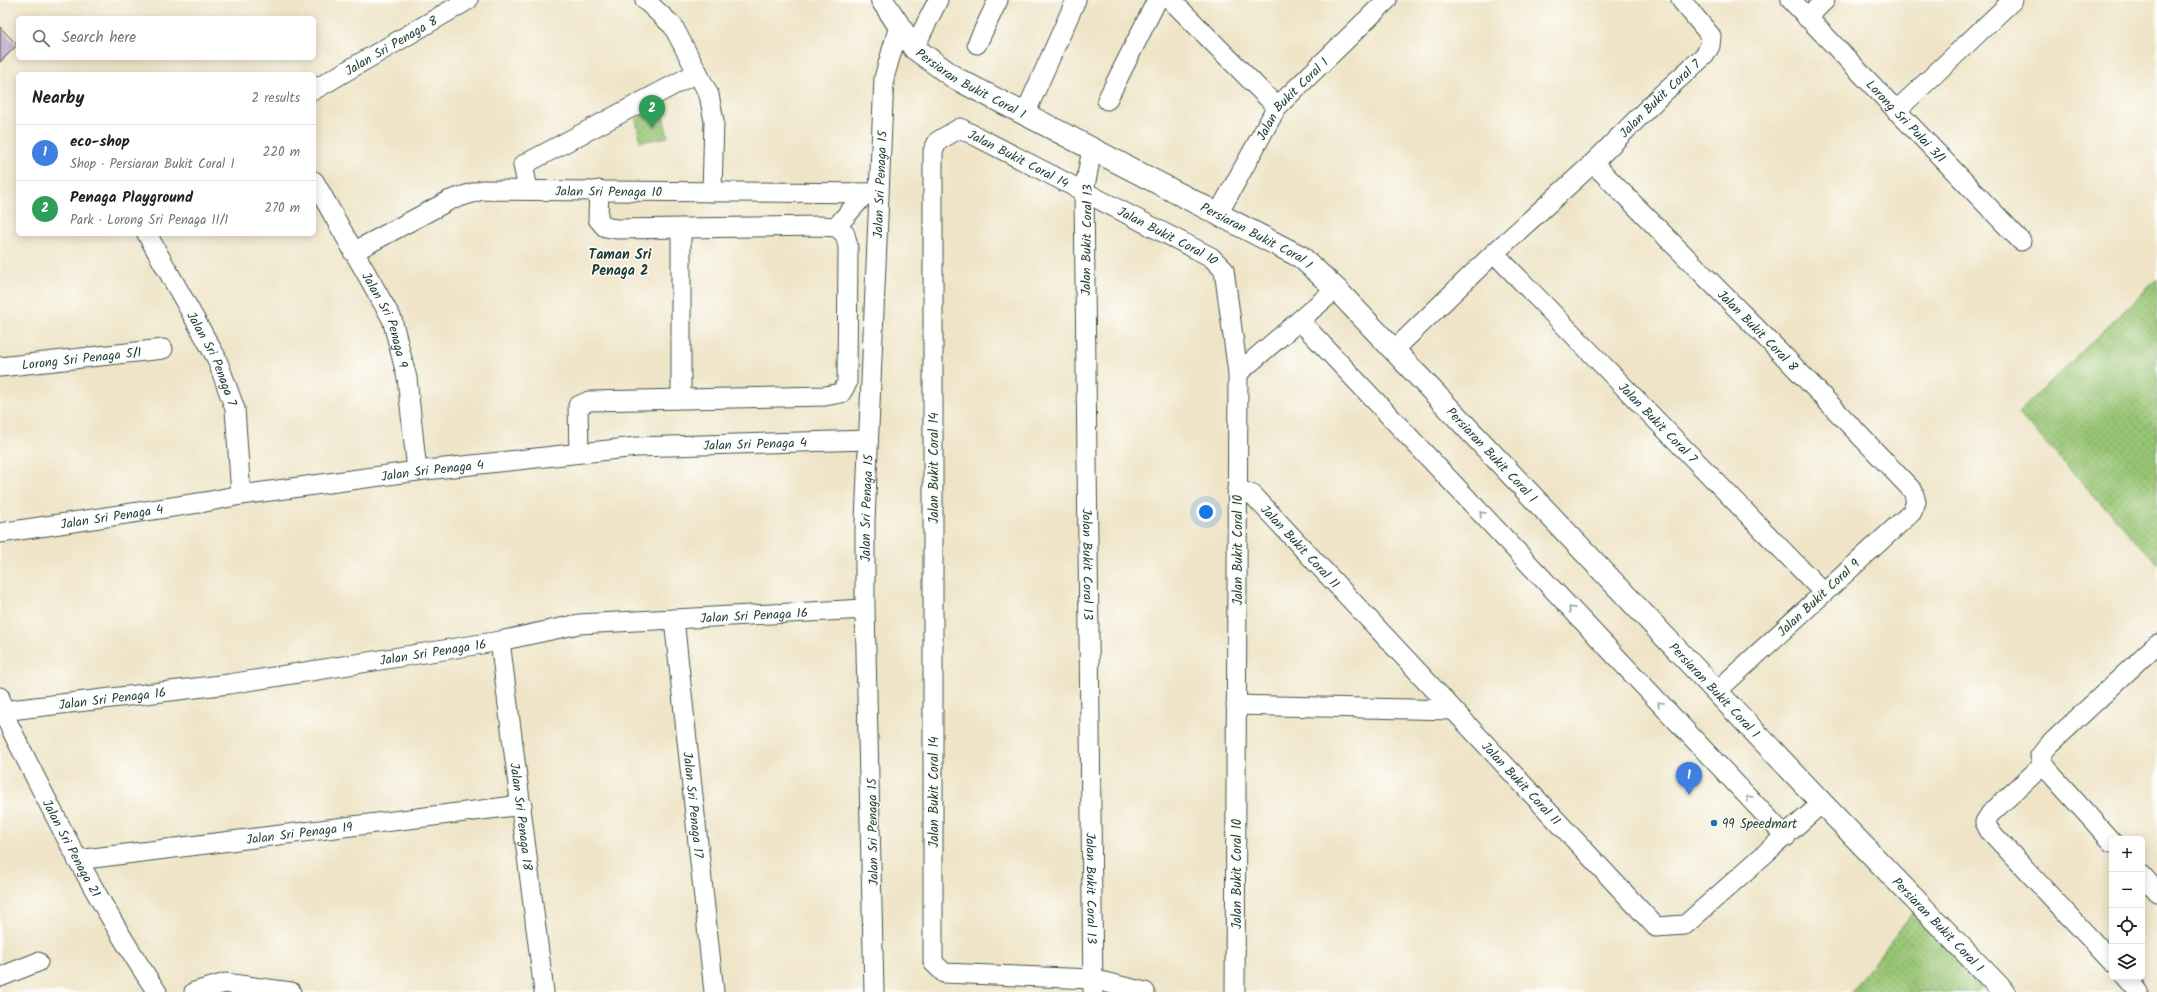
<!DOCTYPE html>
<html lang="en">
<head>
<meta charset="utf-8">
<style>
  :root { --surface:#fff; --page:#f6f6f6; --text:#202124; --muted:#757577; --line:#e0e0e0; --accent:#1f6fb2 }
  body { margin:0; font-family:Kalam,sans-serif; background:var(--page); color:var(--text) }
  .controls { position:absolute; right:12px; bottom:12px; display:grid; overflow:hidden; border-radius:6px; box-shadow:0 2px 10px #0003 }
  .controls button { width:36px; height:36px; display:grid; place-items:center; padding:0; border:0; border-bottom:1px solid var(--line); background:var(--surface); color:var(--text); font:20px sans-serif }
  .you { position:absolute; left:1206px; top:512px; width:14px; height:14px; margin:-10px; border:3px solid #fff; border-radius:50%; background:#1a73e8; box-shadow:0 0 0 6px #1a73e833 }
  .badge { display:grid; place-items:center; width:26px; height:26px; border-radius:50%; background:var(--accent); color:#fff; font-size:13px; font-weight:700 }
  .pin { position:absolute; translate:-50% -33px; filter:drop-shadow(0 1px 2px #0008) }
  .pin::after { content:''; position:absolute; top:21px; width:14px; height:12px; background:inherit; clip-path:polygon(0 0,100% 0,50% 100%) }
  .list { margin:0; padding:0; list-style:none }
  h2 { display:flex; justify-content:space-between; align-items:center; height:52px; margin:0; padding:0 16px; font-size:17px }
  h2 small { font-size:13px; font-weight:400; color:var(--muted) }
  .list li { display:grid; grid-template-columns:26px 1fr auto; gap:12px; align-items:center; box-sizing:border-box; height:56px; padding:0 16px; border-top:1px solid var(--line) }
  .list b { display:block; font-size:15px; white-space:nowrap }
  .list p { margin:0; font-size:13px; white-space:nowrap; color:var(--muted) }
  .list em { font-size:13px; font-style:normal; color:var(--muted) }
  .icon { flex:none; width:22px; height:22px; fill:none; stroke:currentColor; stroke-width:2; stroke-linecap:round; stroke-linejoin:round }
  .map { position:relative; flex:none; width:2157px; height:992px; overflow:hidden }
  .search { position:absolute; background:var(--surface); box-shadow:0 2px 10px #0003; left:16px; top:16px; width:300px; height:44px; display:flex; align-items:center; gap:10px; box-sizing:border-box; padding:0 14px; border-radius:6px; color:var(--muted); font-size:15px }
  .panel { position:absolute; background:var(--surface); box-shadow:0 2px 10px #0003; left:16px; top:72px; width:300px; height:164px; border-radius:6px }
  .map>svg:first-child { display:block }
</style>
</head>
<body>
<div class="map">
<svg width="2157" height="992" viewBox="0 0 2157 992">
  <defs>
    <pattern id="park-dots" width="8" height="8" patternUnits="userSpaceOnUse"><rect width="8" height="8" fill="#97c573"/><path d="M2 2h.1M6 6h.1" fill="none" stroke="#7ba15f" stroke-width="1.8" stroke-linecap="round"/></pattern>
  </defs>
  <rect width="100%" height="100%" fill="#fdfcf7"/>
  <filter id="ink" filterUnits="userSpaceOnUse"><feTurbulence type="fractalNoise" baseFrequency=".025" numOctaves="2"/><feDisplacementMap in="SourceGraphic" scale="8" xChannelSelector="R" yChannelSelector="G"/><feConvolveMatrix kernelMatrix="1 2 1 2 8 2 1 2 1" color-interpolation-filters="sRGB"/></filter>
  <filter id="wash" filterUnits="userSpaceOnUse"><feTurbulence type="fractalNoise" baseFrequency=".012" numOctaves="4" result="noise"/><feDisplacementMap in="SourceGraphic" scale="16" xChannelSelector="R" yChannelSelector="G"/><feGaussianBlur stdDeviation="0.9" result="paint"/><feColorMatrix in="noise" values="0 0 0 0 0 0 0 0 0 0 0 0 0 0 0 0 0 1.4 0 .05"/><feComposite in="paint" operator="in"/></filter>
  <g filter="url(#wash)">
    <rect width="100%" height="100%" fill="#efe4c7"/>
    <g fill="url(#park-dots)" stroke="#5b8154">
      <polygon points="661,107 668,137 640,142 636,119"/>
      <polygon points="2157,279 2157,564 2018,413"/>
      <polygon points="1914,911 1984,985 1977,992 1851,992"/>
    </g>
    <g id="blocks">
      <polygon fill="#b89ec9" points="0,27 17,45 0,62"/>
    </g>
  </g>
  <g filter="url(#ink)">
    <use href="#blocks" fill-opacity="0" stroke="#3e564a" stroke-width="1"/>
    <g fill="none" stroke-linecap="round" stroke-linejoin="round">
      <g stroke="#3e564a" stroke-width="21">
        <g id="minor">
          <polyline points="645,0 673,26 709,95 714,121 712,192"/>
          <polyline points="1171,0 1277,107"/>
          <path id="s1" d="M1791 0 2021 241"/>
          <polyline points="1807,18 1825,0"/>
          <polyline points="977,44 998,0"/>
          <polyline points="914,48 938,0"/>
          <path id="s2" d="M314 90 468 0"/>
          <polyline points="1107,100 1157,0"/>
          <polyline points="1896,111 2013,0"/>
          <polyline points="1025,114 1076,0"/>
          <path id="s3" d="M1092 149 1084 192 1093 991"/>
          <path id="s4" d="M1593 163 1781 353 1913 491 1916 502 1912 512 1717 691"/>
          <path id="s5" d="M314 181 392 319 407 378 417 471"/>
          <polyline points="528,189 523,165 698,72"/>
          <path id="s6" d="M1218 214 1277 107 1387 0"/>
          <polyline points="836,227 866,193"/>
          <path id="s7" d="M147 234 216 357 235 409 241 495"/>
          <path id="s8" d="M353 252 450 200 482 190 879 193"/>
          <path id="s9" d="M1494 253 1823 592"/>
          <polyline points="1300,321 1786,837"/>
          <path id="s10" d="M1394 350 1494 253 1593 163 1662 94 1705 55 1710 46 1711 36 1681 0"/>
          <path id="s11" d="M0 367 163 349"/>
          <polyline points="1238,373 1336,289"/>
          <polyline points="681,398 681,228"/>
          <polyline points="579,453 578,406 589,401 825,396 841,393 847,383 848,247 845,234 836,227 820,226 617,229 605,227 598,219 599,190"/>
          <path id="s12" d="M1237 489 1253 495 1656 927 1685 925 1822 803"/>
          <path id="s13" d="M0 533 205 502 241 495 417 471 636 447 868 440"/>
          <path id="s14" d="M674 619 714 992"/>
          <path id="s15" d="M500 641 544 992"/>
          <path id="s16" d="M0 697 2 711C50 807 97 903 157 992"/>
          <polyline points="1236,705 1453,710"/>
          <path id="s17" d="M2 711 229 684 500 641 579 624 865 609"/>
          <polyline points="2043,765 1990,814 1985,822 1989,830 2112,962"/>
          <polyline points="2112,842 2043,765 2040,756 2048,746 2157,644"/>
          <path id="s18" d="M77 860 522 805"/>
          <polyline points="2142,875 2157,892"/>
          <polyline points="0,977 38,962"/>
          <polyline points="2126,977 2139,992"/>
          <polyline points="194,992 225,983 291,992"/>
          <path id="s19" d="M874 992 865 609V521L884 78 899 26"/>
          <path id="s20" d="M1145 992 1092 979 944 973 933 962V151L938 141 960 128 1211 257 1224 270 1238 373 1235 992"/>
        </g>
      </g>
      <g stroke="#3e564a" stroke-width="24">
        <g id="tertiary">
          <path id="s21" d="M882 0 914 48 955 78 1301 257 1336 289 1822 803 2004 992"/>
        </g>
      </g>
      <use href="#minor" stroke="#fff" stroke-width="19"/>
      <use href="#tertiary" stroke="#fff" stroke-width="22"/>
    </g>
    <defs><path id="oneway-chevron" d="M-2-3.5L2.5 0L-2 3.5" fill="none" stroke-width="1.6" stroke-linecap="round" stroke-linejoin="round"/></defs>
    <g stroke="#8f9e9a">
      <use href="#oneway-chevron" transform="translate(1482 514) rotate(-133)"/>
      <use href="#oneway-chevron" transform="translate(1571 609) rotate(-133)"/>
      <use href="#oneway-chevron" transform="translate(1660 704) rotate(-133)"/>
      <use href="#oneway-chevron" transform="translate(1749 798) rotate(-133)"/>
    </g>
  </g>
  <circle fill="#1f6fb2" stroke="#fdfcf7" stroke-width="1.5" cx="1714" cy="823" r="4"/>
  <g text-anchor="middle" stroke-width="3" stroke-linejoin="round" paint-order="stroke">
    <g font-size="13" fill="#1f3d34" stroke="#fdfcf7">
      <text dy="5" stroke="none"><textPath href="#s2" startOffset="89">Jalan Sri Penaga 8</textPath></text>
      <text dy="5" stroke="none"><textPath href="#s21" startOffset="125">Persiaran Bukit Coral 1</textPath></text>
      <text dy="5" stroke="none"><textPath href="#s10" startOffset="366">Jalan Bukit Coral 7</textPath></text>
      <text dy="5" stroke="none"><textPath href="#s6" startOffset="138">Jalan Bukit Coral 1</textPath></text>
      <text dy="5" stroke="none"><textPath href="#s1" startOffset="167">Lorong Sri Pulai 3/1</textPath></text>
      <text dy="5" stroke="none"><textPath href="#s20" startOffset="1132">Jalan Bukit Coral 14</textPath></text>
      <text dy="5" stroke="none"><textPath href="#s19" startOffset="808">Jalan Sri Penaga 15</textPath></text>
      <text dy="5" stroke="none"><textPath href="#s8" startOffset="270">Jalan Sri Penaga 10</textPath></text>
      <text dy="5" stroke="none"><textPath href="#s20" startOffset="1300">Jalan Bukit Coral 10</textPath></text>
      <text dy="5" stroke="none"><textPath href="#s21" startOffset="449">Persiaran Bukit Coral 1</textPath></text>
      <text transform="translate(1086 240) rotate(-89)" y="5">Jalan Bukit Coral 13</text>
      <text dy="5" stroke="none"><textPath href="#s5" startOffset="157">Jalan Sri Penaga 9</textPath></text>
      <text dy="5" stroke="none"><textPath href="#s4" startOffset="235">Jalan Bukit Coral 8</textPath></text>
      <text dy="5" stroke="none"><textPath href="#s11" startOffset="82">Lorong Sri Penaga 5/1</textPath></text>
      <text dy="5" stroke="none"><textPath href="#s7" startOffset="141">Jalan Sri Penaga 7</textPath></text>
      <text dy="5" stroke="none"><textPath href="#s9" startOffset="236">Jalan Bukit Coral 7</textPath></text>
      <text dy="5" stroke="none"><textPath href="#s13" startOffset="761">Jalan Sri Penaga 4</textPath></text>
      <text dy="5" stroke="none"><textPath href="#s21" startOffset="773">Persiaran Bukit Coral 1</textPath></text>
      <text transform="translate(933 468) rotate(-90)" y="5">Jalan Bukit Coral 14</text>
      <text dy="5" stroke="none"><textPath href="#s13" startOffset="437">Jalan Sri Penaga 4</textPath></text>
      <text dy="5" stroke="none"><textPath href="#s19" startOffset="484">Jalan Sri Penaga 15</textPath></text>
      <text dy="5" stroke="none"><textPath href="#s13" startOffset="113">Jalan Sri Penaga 4</textPath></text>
      <text dy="5" stroke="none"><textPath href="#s12" startOffset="87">Jalan Bukit Coral 11</textPath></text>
      <text transform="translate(1237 550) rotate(-90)" y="5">Jalan Bukit Coral 10</text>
      <text dy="5" stroke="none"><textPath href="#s3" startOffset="416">Jalan Bukit Coral 13</textPath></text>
      <text transform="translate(1818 597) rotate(-43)" y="5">Jalan Bukit Coral 9</text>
      <text dy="5" stroke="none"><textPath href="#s17" startOffset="759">Jalan Sri Penaga 16</textPath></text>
      <text dy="5" stroke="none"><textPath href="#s17" startOffset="435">Jalan Sri Penaga 16</textPath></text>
      <text dy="5" stroke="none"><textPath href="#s21" startOffset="1097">Persiaran Bukit Coral 1</textPath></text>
      <text dy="5" stroke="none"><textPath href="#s17" startOffset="111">Jalan Sri Penaga 16</textPath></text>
      <text dy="5" stroke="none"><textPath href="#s12" startOffset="411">Jalan Bukit Coral 11</textPath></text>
      <text transform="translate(933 792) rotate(-90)" y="5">Jalan Bukit Coral 14</text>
      <text dy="5" stroke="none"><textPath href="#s14" startOffset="187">Jalan Sri Penaga 17</textPath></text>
      <text dy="5" stroke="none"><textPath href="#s15" startOffset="177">Jalan Sri Penaga 18</textPath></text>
      <text dy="5" stroke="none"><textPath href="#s18" startOffset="224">Jalan Sri Penaga 19</textPath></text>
      <text transform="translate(872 832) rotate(-91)" y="5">Jalan Sri Penaga 15</text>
      <text dy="5" stroke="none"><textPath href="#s16" startOffset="168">Jalan Sri Penaga 21</textPath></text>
      <text transform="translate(1236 874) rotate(-90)" y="5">Jalan Bukit Coral 10</text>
      <text dy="5" stroke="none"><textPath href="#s3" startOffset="740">Jalan Bukit Coral 13</textPath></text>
      <text dy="5" stroke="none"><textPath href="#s21" startOffset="1421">Persiaran Bukit Coral 1</textPath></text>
    </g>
    <g font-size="13" fill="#1f3d34" stroke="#fdfcf7" text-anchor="start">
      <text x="1722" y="828">99 Speedmart</text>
    </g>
    <g font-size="14" font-weight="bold" fill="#1f3d34" stroke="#fdfcf7">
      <text x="620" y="259">Taman Sri<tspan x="620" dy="16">Penaga 2</tspan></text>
    </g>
  </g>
</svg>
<div class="controls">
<button>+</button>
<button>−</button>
<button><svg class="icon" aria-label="locate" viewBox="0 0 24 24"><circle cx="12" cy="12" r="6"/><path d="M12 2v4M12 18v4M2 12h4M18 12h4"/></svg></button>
<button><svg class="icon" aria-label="layers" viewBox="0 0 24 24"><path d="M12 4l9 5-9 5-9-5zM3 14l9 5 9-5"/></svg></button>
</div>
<div class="you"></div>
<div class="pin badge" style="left:1689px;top:795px;background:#3f7fe0">1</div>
<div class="pin badge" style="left:652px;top:128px;background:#2e9e5b">2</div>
<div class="search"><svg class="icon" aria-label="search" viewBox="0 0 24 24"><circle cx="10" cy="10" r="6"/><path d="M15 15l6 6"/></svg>Search here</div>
<section class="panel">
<h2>Nearby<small>2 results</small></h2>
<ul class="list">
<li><span class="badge" style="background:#3f7fe0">1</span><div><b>eco-shop</b><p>Shop · Persiaran Bukit Coral 1</p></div><em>220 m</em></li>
<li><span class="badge" style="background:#2e9e5b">2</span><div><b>Penaga Playground</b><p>Park · Lorong Sri Penaga 11/1</p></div><em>270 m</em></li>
</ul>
</section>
</div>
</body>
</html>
